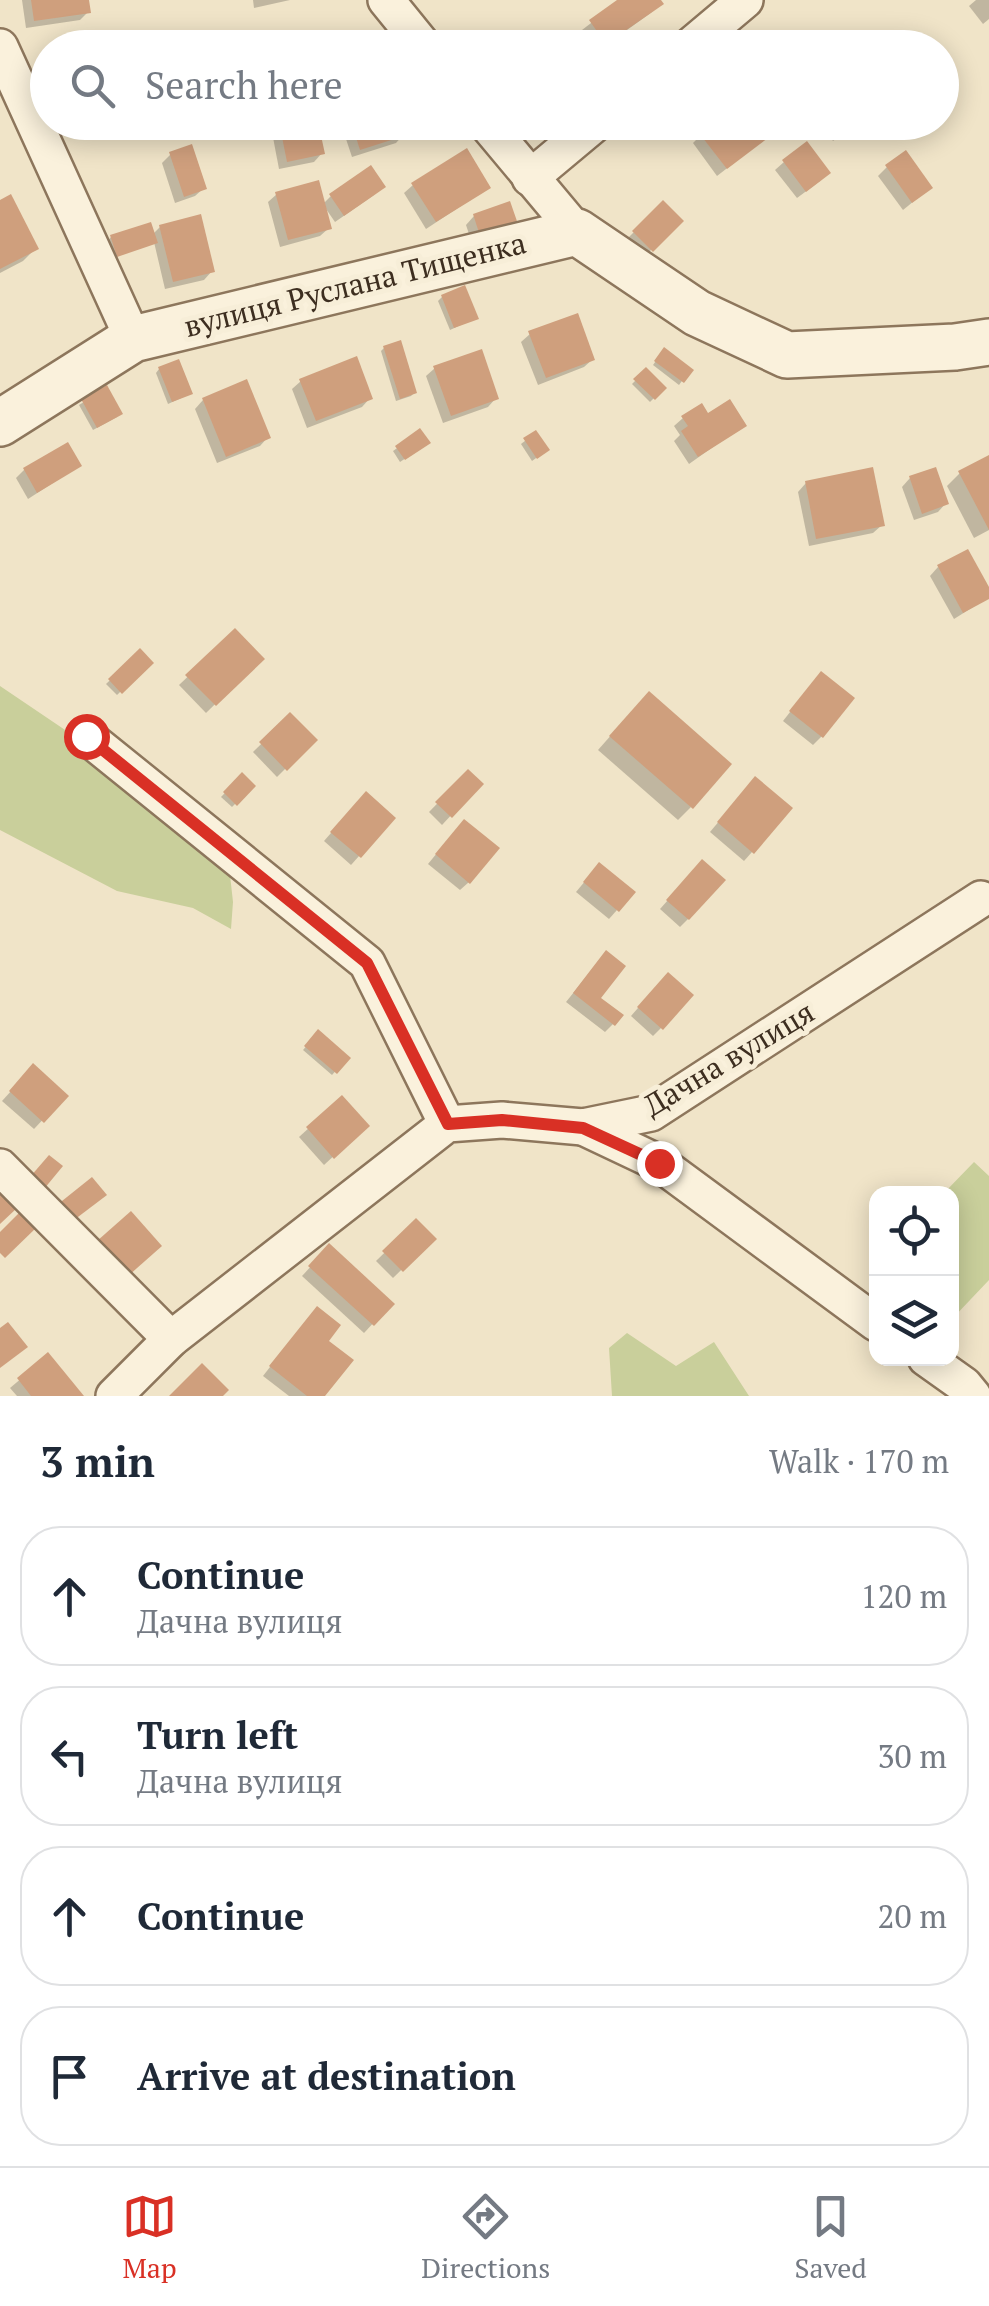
<!DOCTYPE html>
<html lang="en">
<head>
<meta charset="utf-8">
<style>
  :root { --surface:#fff; --page:#f2f2f3; --text:#1f2937; --muted:#747a83; --line:#e0e1e3; --accent:#d93025 }
  body { margin:0; font-family:"PT Serif",serif; background:var(--page); color:var(--text) }
  .controls { position:absolute; right:30px; bottom:30px; display:grid; overflow:hidden; border-radius:20px; box-shadow:0 5px 25px #0003 }
  .controls button { width:90px; height:90px; display:grid; place-items:center; padding:0; border:0; border-bottom:2px solid var(--line); background:var(--surface); color:var(--text); font:50px sans-serif }
  .stop { position:absolute; width:30px; height:30px; margin:-22px; border:8px solid #d93025; border-radius:50%; background:#fff }
  .stop.end { background:#d93025; border-color:#fff; box-shadow:0 2px 10px #0008 }
  .list { margin:0; padding:0; list-style:none }
  h2 { display:flex; justify-content:space-between; align-items:center; height:130px; margin:0; padding:0 40px; font-size:42px }
  h2 small { font-size:32px; font-weight:400; color:var(--muted) }
  .list li { display:grid; grid-template-columns:65px 1fr auto; gap:30px; align-items:center; box-sizing:border-box; height:140px; margin:0 20px 20px; padding:0 20px; border:2px solid var(--line); border-radius:40px }
  .list b { display:block; font-size:38px; white-space:nowrap }
  .list p { margin:0; font-size:32px; white-space:nowrap; color:var(--muted) }
  .list em { font-size:32px; font-style:normal; color:var(--muted) }
  .icon { flex:none; width:55px; height:55px; fill:none; stroke:currentColor; stroke-width:2; stroke-linecap:round; stroke-linejoin:round }
  .map { position:relative; flex:none; width:989px; height:1396px; overflow:hidden }
  .search { position:absolute; background:var(--surface); box-shadow:0 5px 25px #0003; left:30px; right:30px; top:30px; height:110px; display:flex; align-items:center; gap:25px; box-sizing:border-box; padding:0 35px; border-radius:55px; color:var(--muted); font-size:38px }
  .sheet { height:770px; background:var(--surface) }
  nav { display:flex; justify-content:space-around; align-items:center; box-sizing:border-box; height:140px; border-top:2px solid var(--line); background:var(--surface); font-size:28px; color:var(--muted) }
  nav a { display:grid; justify-items:center; gap:5px }
  nav .on { color:var(--accent) }
  .map>svg:first-child { display:block }
</style>
</head>
<body>
<div class="map">
<svg width="989" height="1396" viewBox="0 0 989 1396">
  <rect width="100%" height="100%" fill="#f0e4c8"/>
  <g fill="#c9cf9b">
    <polygon points="0,686 74,736 229,866 233,902 231,929 193,908 117,891 0,830"/>
    <polygon points="974,1162 989,1176 989,1280 952,1319 952,1194 944,1193"/>
    <polygon points="627,1333 676,1366 714,1342 749,1396 612,1396 609,1348"/>
  </g>
  <g fill="#0003">
    <polygon points="22,0 87,0 88,12 80,20 26,28"/>
    <polygon points="253,0 290,0 254,8"/>
    <polygon points="621,0 658,0 652,12 602,48 595,48 582,30"/>
    <polygon points="976,0 989,0 989,19 983,24 969,6"/>
    <polygon points="501,39 506,48 489,48"/>
    <polygon points="111,122 140,122 114,130"/>
    <polygon points="275,122 316,122 322,153 314,162 279,169 271,127"/>
    <polygon points="346,122 401,122 404,134 396,143 352,157 342,127"/>
    <polygon points="496,122 537,122 509,141"/>
    <polygon points="820,122 858,122 833,141"/>
    <polygon points="701,135 765,139 717,176 693,143"/>
    <polygon points="171,154 204,188 195,196 175,203 162,163"/>
    <polygon points="784,162 820,181 797,198 775,170"/>
    <polygon points="887,167 930,188 903,210 878,176"/>
    <polygon points="413,185 488,188 426,229 404,193"/>
    <polygon points="277,194 323,204 331,196 374,195 335,222 324,206 329,228 320,236 280,247 268,202"/>
    <polygon points="0,203 36,248 23,261 0,273"/>
    <polygon points="663,203 680,221 643,258 625,241"/>
    <polygon points="509,205 473,246 466,225 474,216"/>
    <polygon points="160,227 212,271 204,280 165,289 154,242 112,256 108,241 111,237 152,235"/>
    <polygon points="442,297 476,318 450,330 438,301"/>
    <polygon points="530,334 593,359 584,367 538,385 521,342"/>
    <polygon points="384,348 414,393 411,396 396,401 381,351"/>
    <polygon points="661,354 690,370 679,385 653,365"/>
    <polygon points="435,368 496,398 488,407 443,423 426,376"/>
    <polygon points="159,369 190,394 168,404 156,373"/>
    <polygon points="646,370 664,388 650,402 632,384"/>
    <polygon points="301,381 370,398 362,407 307,428 292,389"/>
    <polygon points="106,388 117,417 93,430 79,405"/>
    <polygon points="203,400 268,437 260,446 217,463 195,409"/>
    <polygon points="683,418 744,425 689,464 674,441 680,435 674,426"/>
    <polygon points="420,432 424,446 400,462 393,451"/>
    <polygon points="535,433 543,453 532,461 521,444"/>
    <polygon points="989,458 989,530 974,538 947,486 960,473"/>
    <polygon points="79,466 28,499 16,478 24,470"/>
    <polygon points="910,478 946,503 938,512 914,520 902,487"/>
    <polygon points="806,483 882,525 873,533 809,546 798,492"/>
    <polygon points="938,567 989,592 989,597 954,619 930,576"/>
    <polygon points="235,632 261,659 206,713 179,685"/>
    <polygon points="140,652 150,663 117,695 106,684"/>
    <polygon points="813,683 822,736 813,745 783,721"/>
    <polygon points="636,707 691,807 678,820 598,750"/>
    <polygon points="290,716 314,740 277,777 253,752"/>
    <polygon points="468,772 480,784 442,825 429,812"/>
    <polygon points="242,775 253,786 232,807 221,797"/>
    <polygon points="747,788 752,852 744,861 710,832"/>
    <polygon points="358,802 393,818 351,865 324,841"/>
    <polygon points="456,830 469,882 460,890 428,864"/>
    <polygon points="694,871 688,919 680,927 660,909"/>
    <polygon points="591,874 617,910 609,919 576,892"/>
    <polygon points="598,962 598,998 613,1024 605,1032 566,1002"/>
    <polygon points="660,983 661,1028 653,1036 631,1016"/>
    <polygon points="318,1033 347,1058 332,1075 303,1050"/>
    <polygon points="33,1067 65,1096 34,1129 2,1101"/>
    <polygon points="342,1098 366,1126 324,1165 299,1137"/>
    <polygon points="416,1222 433,1239 393,1278 376,1261"/>
    <polygon points="329,1247 391,1304 364,1333 302,1276"/>
    <polygon points="309,1317 325,1341 322,1396 289,1396 263,1376"/>
    <polygon points="48,1356 81,1396 17,1396 10,1388"/>
  </g>
  <g fill="#cf9f7d">
    <polygon points="31,0 89,0 91,13 34,21"/>
    <polygon points="617,0 661,0 664,4 606,44 589,20"/>
    <polygon points="279,122 318,122 325,154 287,162"/>
    <polygon points="351,122 403,122 407,135 360,150"/>
    <polygon points="713,122 770,122 777,131 727,169 699,133"/>
    <polygon points="807,141 831,173 806,192 782,160"/>
    <polygon points="192,144 207,189 184,197 169,152"/>
    <polygon points="467,148 491,188 436,222 411,183"/>
    <polygon points="906,150 933,188 912,203 885,165"/>
    <polygon points="371,165 386,187 344,216 329,194"/>
    <polygon points="319,180 332,229 288,240 275,192"/>
    <polygon points="11,194 39,249 0,269 0,200"/>
    <polygon points="663,200 684,221 653,252 632,231"/>
    <polygon points="510,201 519,227 481,239 473,214"/>
    <polygon points="201,214 215,272 173,282 159,225"/>
    <polygon points="151,222 158,243 117,257 110,235"/>
    <polygon points="465,285 479,319 454,328 441,295"/>
    <polygon points="578,313 595,360 546,378 528,331"/>
    <polygon points="401,340 417,393 400,399 383,346"/>
    <polygon points="664,347 694,370 684,383 654,361"/>
    <polygon points="482,349 499,399 451,416 433,366"/>
    <polygon points="357,356 373,399 316,421 299,379"/>
    <polygon points="179,359 193,394 172,402 158,367"/>
    <polygon points="646,367 667,388 655,400 633,379"/>
    <polygon points="247,379 271,438 226,457 202,398"/>
    <polygon points="107,385 123,414 97,428 81,399"/>
    <polygon points="730,399 747,426 698,457 681,431 688,426 681,416 702,403 708,413"/>
    <polygon points="420,428 431,443 405,460 395,446"/>
    <polygon points="536,430 550,450 537,459 523,438"/>
    <polygon points="68,442 82,466 37,493 23,468"/>
    <polygon points="989,455 989,530 958,471"/>
    <polygon points="873,467 885,526 816,539 805,481"/>
    <polygon points="936,467 949,504 922,514 909,476"/>
    <polygon points="968,549 989,587 989,599 963,613 937,565"/>
    <polygon points="235,628 265,659 216,706 185,675"/>
    <polygon points="140,648 154,663 122,694 108,679"/>
    <polygon points="821,671 855,698 823,738 789,711"/>
    <polygon points="649,691 732,764 693,809 609,736"/>
    <polygon points="290,712 318,740 287,771 259,742"/>
    <polygon points="468,769 484,784 452,818 435,802"/>
    <polygon points="242,772 256,786 237,806 223,792"/>
    <polygon points="755,776 793,808 754,854 717,822"/>
    <polygon points="366,791 396,818 361,858 330,832"/>
    <polygon points="464,819 500,848 470,884 435,854"/>
    <polygon points="702,859 726,880 689,920 666,900"/>
    <polygon points="599,862 636,892 619,912 583,882"/>
    <polygon points="606,950 626,966 601,998 624,1015 615,1026 573,993"/>
    <polygon points="668,972 694,995 663,1030 637,1007"/>
    <polygon points="318,1029 351,1058 337,1074 304,1046"/>
    <polygon points="33,1063 69,1096 44,1123 9,1091"/>
    <polygon points="342,1095 370,1126 334,1159 306,1127"/>
    <polygon points="49,1155 63,1166 44,1189 30,1177"/>
    <polygon points="92,1177 107,1195 70,1223 57,1205"/>
    <polygon points="0,1189 17,1208 0,1224"/>
    <polygon points="21,1211 37,1227 5,1258 0,1253 0,1232"/>
    <polygon points="131,1211 162,1246 128,1276 97,1241"/>
    <polygon points="416,1218 437,1239 403,1272 382,1251"/>
    <polygon points="329,1243 395,1304 374,1326 308,1266"/>
    <polygon points="317,1306 341,1325 329,1341 354,1360 325,1396 307,1396 269,1366"/>
    <polygon points="8,1322 28,1347 0,1368 0,1328"/>
    <polygon points="48,1352 84,1396 31,1396 17,1378"/>
    <polygon points="202,1363 229,1390 223,1396 169,1396"/>
  </g>
  <g fill="none" stroke-linecap="round" stroke-linejoin="round">
    <g stroke="#8d765c" stroke-width="40">
      <g id="minor">
        <polyline points="386,0 425,48"/>
        <polyline points="0,47 133,339"/>
        <polyline points="688,48 745,0"/>
        <polyline points="485,122 577,232"/>
        <polyline points="530,178 597,122"/>
        <polyline points="86,736 367,963 447,1124"/>
        <polyline points="583,1127 659,1163 876,1323"/>
        <polyline points="0,1167 171,1339"/>
        <polyline points="926,1358 964,1385 973,1396"/>
        <polyline points="114,1396 171,1339 447,1124 502,1120 583,1127 651,1113 981,899"/>
      </g>
    </g>
    <g stroke="#8d765c" stroke-width="50">
      <polyline id="tertiary" points="0,423 133,339 577,232 697,313 787,355 955,347 989,342"/>
    </g>
    <use href="#minor" stroke="#faf1dc" stroke-width="35"/>
    <use href="#tertiary" stroke="#faf1dc" stroke-width="45"/>
  </g>
  <g fill="none" stroke-linecap="round" stroke-linejoin="round">
    <polyline stroke="#d93025" stroke-width="12" points="86,736 367,963 448,1124 502,1120 583,1128 659,1163"/>
  </g>
  <g text-anchor="middle" stroke-width="10" stroke-linejoin="round" paint-order="stroke">
    <g font-size="30" fill="#3d2e20" stroke="#f7eed8">
      <text transform="translate(355 285) rotate(-14)" y="10">вулиця Руслана Тищенка</text>
      <text transform="translate(729 1059) rotate(-31)" y="10">Дачна вулиця</text>
    </g>
  </g>
</svg>
<div class="controls">
<button><svg class="icon" aria-label="locate" viewBox="0 0 24 24"><circle cx="12" cy="12" r="6"/><path d="M12 2v4M12 18v4M2 12h4M18 12h4"/></svg></button>
<button><svg class="icon" aria-label="layers" viewBox="0 0 24 24"><path d="M12 4l9 5-9 5-9-5zM3 14l9 5 9-5"/></svg></button>
</div>
<div class="stop" style="left:86px;top:736px"></div>
<div class="stop end" style="left:659px;top:1163px"></div>
<div class="search"><svg class="icon" aria-label="search" viewBox="0 0 24 24"><circle cx="10" cy="10" r="6"/><path d="M15 15l6 6"/></svg>Search here</div>
</div>
<section class="sheet">
<h2>3 min<small>Walk · 170 m</small></h2>
<ul class="list">
<li><svg class="icon" aria-label="ahead" viewBox="0 0 24 24"><path d="M12 20V5M6 11l6-6 6 6"/></svg><div><b>Continue</b><p>Дачна вулиця</p></div><em>120 m</em></li>
<li><svg class="icon" aria-label="left" viewBox="0 0 24 24"><path d="M17 20v-9H6M10 6l-5 5 5 5"/></svg><div><b>Turn left</b><p>Дачна вулиця</p></div><em>30 m</em></li>
<li><svg class="icon" aria-label="ahead" viewBox="0 0 24 24"><path d="M12 20V5M6 11l6-6 6 6"/></svg><div><b>Continue</b></div><em>20 m</em></li>
<li><svg class="icon" aria-label="arrive" viewBox="0 0 24 24"><path d="M6 21V4h12l-3 4 3 4H6"/></svg><div><b>Arrive at destination</b></div></li>
</ul>
</section>
<nav>
<a class="on"><svg class="icon" aria-label="map" viewBox="0 0 24 24"><path d="M3 6l6-2 6 2 6-2v14l-6 2-6-2-6 2zM9 4v14M15 6v14"/></svg>Map</a>
<a><svg class="icon" aria-label="directions" viewBox="0 0 24 24"><path d="M12 3l9 9-9 9-9-9zM9 14v-3h6M13 9l2 2-2 2"/></svg>Directions</a>
<a><svg class="icon" aria-label="saved" viewBox="0 0 24 24"><path d="M7 4h10v16l-5-4-5 4z"/></svg>Saved</a>
</nav>
</body>
</html>
